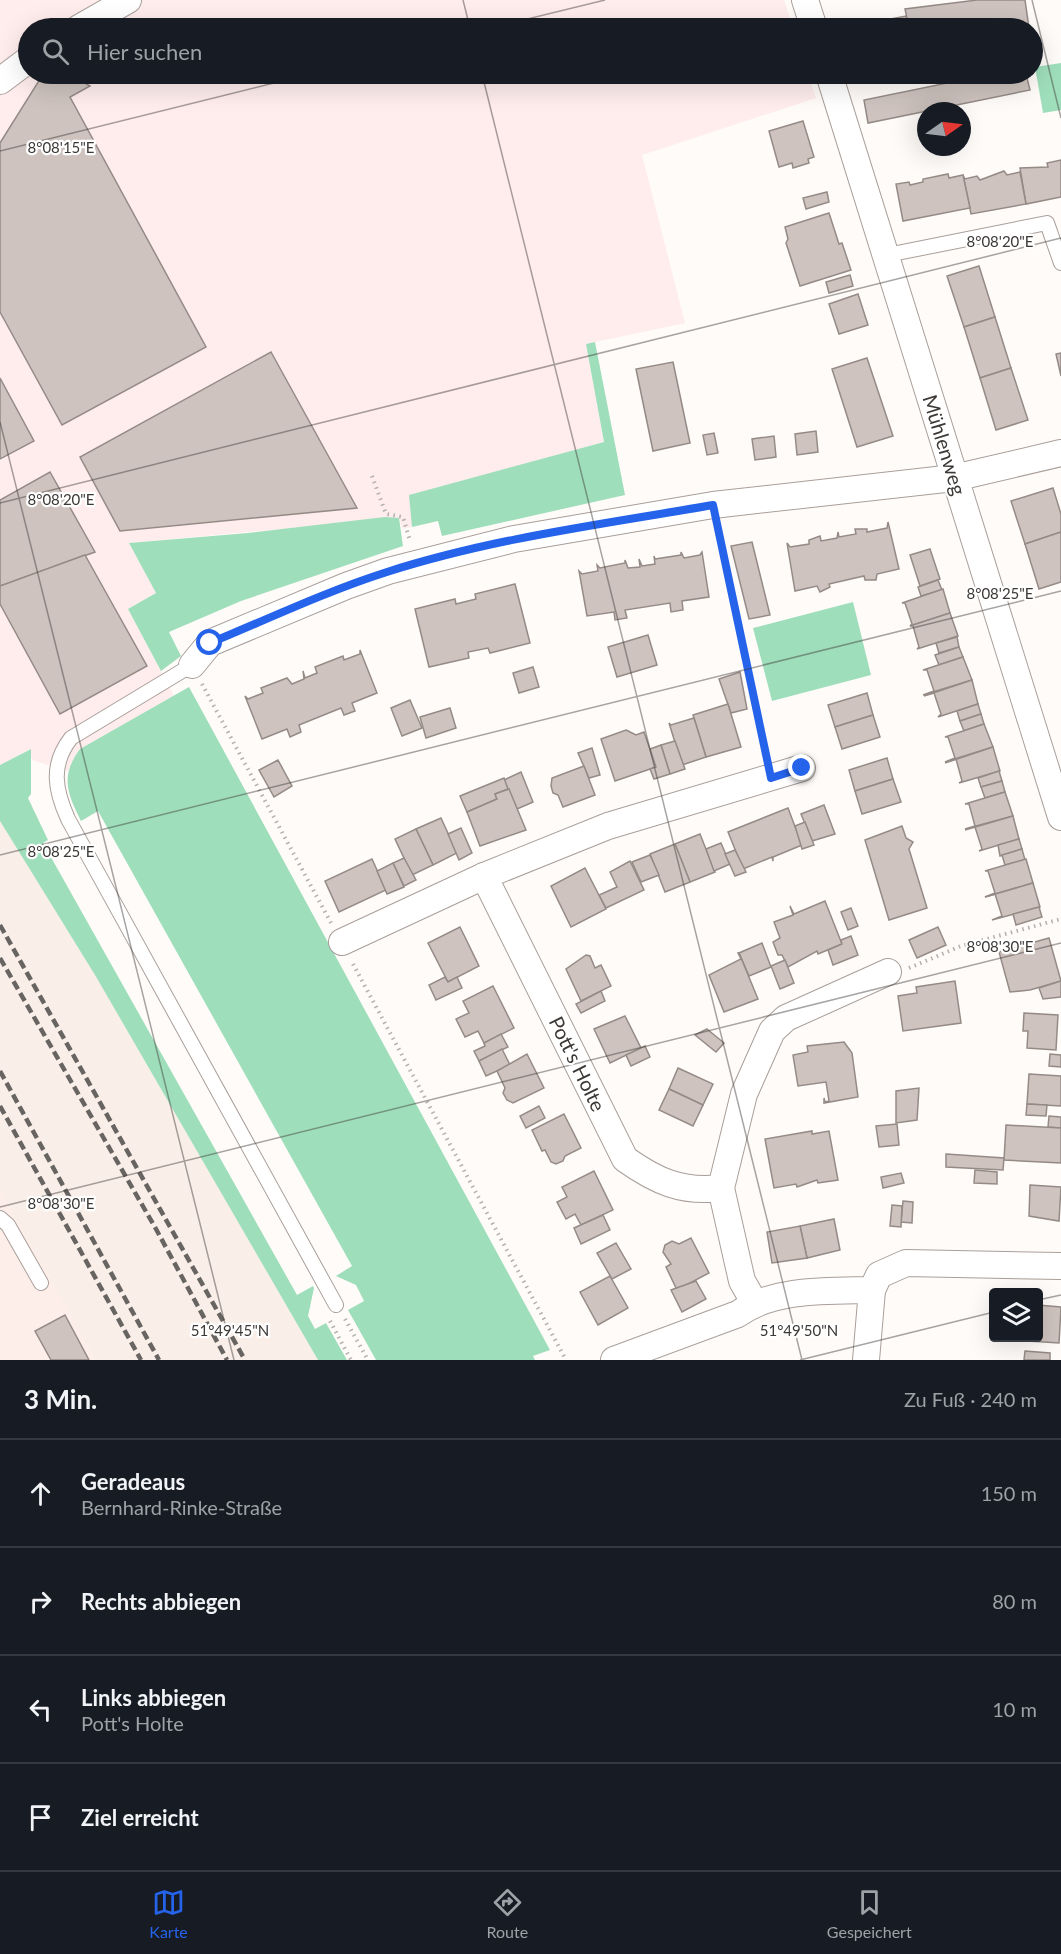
<!DOCTYPE html>
<html lang="de">
<head>
<meta charset="utf-8">
<style>
  :root { --surface:#171b24; --page:#20242c; --text:#f1f3f6; --muted:#9ea1a6; --line:#363941; --accent:#2563eb }
  body { margin:0; font-family:Lato,sans-serif; background:var(--page); color:var(--text) }
  .controls { position:absolute; right:18px; bottom:18px; display:grid; overflow:hidden; border-radius:6px; box-shadow:0 6px 24px #0002 }
  .controls button { width:54px; height:54px; display:grid; place-items:center; padding:0; border:0; border-bottom:2px solid var(--line); background:var(--surface); color:var(--text); font:30px sans-serif }
  .compass { position:absolute; left:917px; top:102px; width:54px; height:54px; border-radius:50%; background:var(--surface); box-shadow:0 6px 24px #0002; rotate:76deg }
  .stop { position:absolute; width:18px; height:18px; margin:-14px; border:4px solid #2563eb; border-radius:50%; background:#fff }
  .stop.end { background:#2563eb; border-color:#fff; box-shadow:0 2px 6px #0008 }
  .list { margin:0; padding:0; list-style:none }
  h2 { display:flex; justify-content:space-between; align-items:center; height:78px; margin:0; padding:0 24px; font-size:26px }
  h2 small { font-size:20px; font-weight:400; color:var(--muted) }
  .list li { display:grid; grid-template-columns:39px 1fr auto; gap:18px; align-items:center; box-sizing:border-box; height:108px; padding:0 24px; border-top:2px solid var(--line) }
  .list b { display:block; font-size:22px; white-space:nowrap }
  .list p { margin:0; font-size:20px; white-space:nowrap; color:var(--muted) }
  .list em { font-size:20px; font-style:normal; color:var(--muted) }
  .icon { flex:none; width:33px; height:33px; fill:none; stroke:currentColor; stroke-width:2; stroke-linecap:round; stroke-linejoin:round }
  .map { position:relative; flex:none; width:1061px; height:1360px; overflow:hidden }
  .search { position:absolute; background:var(--surface); box-shadow:0 6px 24px #0002; left:18px; right:18px; top:18px; height:66px; display:flex; align-items:center; gap:15px; box-sizing:border-box; padding:0 21px; border-radius:33px; color:var(--muted); font-size:22px }
  .sheet { height:510px; background:var(--surface) }
  nav { display:flex; justify-content:space-around; align-items:center; box-sizing:border-box; height:84px; border-top:2px solid var(--line); background:var(--surface); font-size:16px; color:var(--muted) }
  nav a { display:grid; justify-items:center; gap:3px }
  nav .on { color:var(--accent) }
  .map>svg:first-child { display:block }
</style>
</head>
<body>
<div class="map">
<svg width="1061" height="1360" viewBox="0 0 1061 1360">
  <rect width="100%" height="100%" fill="#fffbf8"/>
  <polygon fill="#fdeee9" points="0,1191 54,1284 96,1360 0,1360"/>
  <polygon fill="#feedec" points="0,0 784,0 793,28 28,28 28,74 808,74 816,98 642,155 685,323 586,344 604,442 410,495 412,527 402,529 399,518 129,543 156,593 128,609 174,696 80,749 68,771 32,760 30,749 0,765"/>
  <polygon fill="#f9eee8" points="0,821 95,975 318,1360 96,1360 0,1191"/>
  <g fill="#9fdebb">
    <polygon points="1061,63 1061,110 1043,113 1035,67"/>
    <polygon points="595,342 625,495 442,536 438,521 412,527 409,495 604,442 586,344"/>
    <polygon points="385,517 399,518 403,546 241,601 169,632 181,656 161,671 128,609 156,593 129,543 248,533"/>
    <polygon points="853,602 871,675 772,701 753,628"/>
    <path d="M189 687 550 1350 533 1356 535 1360H376L348 1310 364 1301 356 1285 336 1276 352 1266 98 811 81 821C67 793 60 776 80 749Z"/>
    <polygon points="31,749 31,794 28,798 48,840 43,843 297,1295 313,1286 314,1288 308,1316 315,1329 326,1323 347,1360 318,1360 95,975 0,821 0,765"/>
  </g>
  <g fill="#cec3be" stroke="#958b86" stroke-width="1.5">
    <polygon points="977,0 1025,0 1029,28 909,28 905,9"/>
    <polygon points="906,16 909,28 849,28 848,27"/>
    <polygon points="50,74 69,74 90,86 70,97 206,347 62,425 0,312 0,143 40,79"/>
    <polygon points="991,74 1026,74 1030,90 868,123 864,100"/>
    <polygon points="803,121 814,157 808,159 809,163 793,168 792,163 779,167 769,131"/>
    <polygon points="1061,160 1061,197 1026,204 1020,168 1048,167 1047,163"/>
    <polygon points="1004,171 1007,175 1020,172 1026,204 971,214 963,175 965,179 977,176 980,180"/>
    <polygon points="948,174 949,178 963,175 970,208 903,221 896,184 909,182 910,185 923,182 923,179"/>
    <polygon points="827,192 829,202 806,209 803,198"/>
    <polygon points="829,213 839,244 842,243 851,270 800,286 786,243 788,239 785,227"/>
    <polygon points="979,266 995,317 964,327 947,276"/>
    <polygon points="850,275 853,286 829,293 826,282"/>
    <polygon points="858,294 868,325 839,334 829,304"/>
    <polygon points="995,317 1011,368 980,378 964,327"/>
    <polygon points="271,352 357,508 120,531 80,457"/>
    <polygon points="1061,353 1061,376 1056,354"/>
    <polygon points="867,358 893,436 857,447 832,369"/>
    <polygon points="673,362 690,443 653,451 636,369"/>
    <polygon points="1011,368 1028,420 996,430 980,378"/>
    <polygon points="0,378 34,441 0,459"/>
    <polygon points="816,431 818,452 797,455 795,434"/>
    <polygon points="714,433 718,453 707,455 703,435"/>
    <polygon points="774,436 776,457 755,460 752,439"/>
    <polygon points="50,472 95,552 0,586 0,500"/>
    <polygon points="1053,488 1061,514 1061,532 1025,544 1011,501"/>
    <polygon points="888,522 899,569 877,574 876,580 865,580 864,576 829,584 830,587 820,592 817,586 795,591 787,543 790,547 809,544 809,540 820,536 821,541 837,538 838,532 839,537 856,534 855,529 867,529 867,532 887,528"/>
    <polygon points="1061,532 1061,582 1039,589 1025,544"/>
    <polygon points="752,542 770,615 749,619 731,546"/>
    <polygon points="930,549 940,579 920,586 910,555"/>
    <polygon points="681,552 684,558 700,555 702,552 709,597 682,601 683,610 671,612 670,603 625,610 627,618 615,620 614,612 587,616 579,571 582,574 598,571 597,565 600,568 625,563 625,560 628,568 640,567 639,559 642,566 655,564 654,556 655,559 681,555"/>
    <polygon points="85,555 147,666 60,714 0,604 0,586"/>
    <polygon points="938,580 942,590 921,596 918,587"/>
    <polygon points="515,584 530,643 490,653 488,648 468,652 469,658 429,667 415,609 455,599 456,604 476,599 475,594"/>
    <polygon points="943,589 950,613 910,626 912,624 905,603 902,603"/>
    <polygon points="950,613 958,636 917,649 919,647 913,626 910,626"/>
    <polygon points="648,635 657,665 617,677 608,647"/>
    <polygon points="957,637 959,647 939,653 936,643"/>
    <polygon points="959,647 963,657 939,665 935,655"/>
    <polygon points="360,650 377,693 352,703 355,711 344,715 341,708 299,725 301,732 290,737 287,729 262,739 245,696 248,699 263,693 261,688 287,678 292,684 304,679 303,671 305,678 317,673 315,667 343,656 344,660 360,654"/>
    <polygon points="963,657 972,680 923,695 934,691 927,670 923,670"/>
    <polygon points="533,667 539,687 519,693 513,673"/>
    <polygon points="740,672 747,709 731,713 719,679"/>
    <polygon points="972,680 978,704 938,717 941,714 934,693 924,696"/>
    <polygon points="867,693 873,715 835,727 828,705"/>
    <polygon points="410,700 422,728 402,736 391,708"/>
    <polygon points="728,704 741,747 706,757 693,715"/>
    <polygon points="978,704 981,714 960,721 957,711"/>
    <polygon points="450,708 456,728 426,738 420,717"/>
    <polygon points="981,714 984,724 964,731 960,721"/>
    <polygon points="873,715 880,737 842,749 835,727"/>
    <polygon points="694,718 706,757 682,765 669,723 671,725"/>
    <polygon points="984,724 993,747 945,762 955,758 948,737 945,737"/>
    <polygon points="626,730 636,735 644,732 656,767 615,781 601,739"/>
    <polygon points="675,741 685,769 670,774 661,745"/>
    <polygon points="661,745 670,774 654,779 650,769 656,767 650,749"/>
    <polygon points="993,747 1000,771 959,783 962,781 956,759 945,763"/>
    <polygon points="592,748 600,775 589,778 578,753"/>
    <polygon points="887,758 893,779 855,791 849,770"/>
    <polygon points="278,760 292,786 274,797 259,770"/>
    <polygon points="584,766 595,795 563,807 558,795 553,793 551,786 552,778"/>
    <polygon points="999,771 1002,781 981,787 978,778"/>
    <polygon points="521,772 533,802 517,809 504,780"/>
    <polygon points="504,778 508,789 495,794 497,799 467,812 460,796"/>
    <polygon points="893,779 901,802 862,814 855,791"/>
    <polygon points="1002,781 1005,792 985,798 981,787"/>
    <polygon points="509,789 526,830 480,846 467,812 497,799 495,794"/>
    <polygon points="1005,792 1013,816 965,829 975,826 969,804 965,804"/>
    <polygon points="824,805 835,834 812,841 801,814"/>
    <polygon points="788,808 802,845 773,857 773,861 772,857 743,869 728,832"/>
    <polygon points="1013,816 1019,839 979,851 982,849 975,827 965,830"/>
    <polygon points="441,818 457,853 433,865 416,829"/>
    <polygon points="805,822 814,845 802,849 795,826"/>
    <polygon points="902,826 906,838 913,842 909,849 927,908 889,920 865,840"/>
    <polygon points="461,828 472,853 459,860 448,834"/>
    <polygon points="416,829 433,865 412,875 395,839"/>
    <polygon points="700,834 715,872 690,882 675,844"/>
    <polygon points="1019,839 1022,849 1000,856 998,845"/>
    <polygon points="721,843 730,864 714,871 706,849"/>
    <polygon points="675,844 690,882 665,892 650,854"/>
    <polygon points="1022,849 1025,860 1005,865 1002,855"/>
    <polygon points="735,850 746,872 735,876 725,854"/>
    <polygon points="650,855 659,875 641,882 632,862"/>
    <polygon points="404,858 416,880 404,886 393,863"/>
    <polygon points="372,859 386,890 339,912 325,881"/>
    <polygon points="1026,859 1033,883 985,897 995,893 988,871 985,871"/>
    <polygon points="630,861 644,890 606,908 599,895 617,887 610,872"/>
    <polygon points="393,863 404,887 387,894 377,871"/>
    <polygon points="585,868 606,909 571,927 551,886"/>
    <polygon points="1033,883 1040,907 992,920 1002,916 995,894 985,897"/>
    <polygon points="825,901 842,944 818,954 817,951 788,967 782,955 778,955 773,942 780,938 774,922 793,915 790,906 794,914"/>
    <polygon points="1039,907 1042,917 1016,925 1013,914"/>
    <polygon points="851,908 858,926 848,930 841,912"/>
    <polygon points="460,927 479,966 448,982 428,943"/>
    <polygon points="938,927 946,945 917,958 909,940"/>
    <polygon points="851,936 858,955 833,965 828,950 842,944 841,940"/>
    <polygon points="1049,938 1061,981 1030,990 1010,992 999,952"/>
    <polygon points="762,943 771,967 749,976 739,953"/>
    <polygon points="738,953 739,953 758,999 724,1012 709,975 741,959"/>
    <polygon points="586,955 590,956 595,968 601,965 611,986 581,1001 566,969"/>
    <polygon points="785,960 794,983 780,989 771,966"/>
    <polygon points="445,977 448,982 457,977 462,988 436,1000 429,985"/>
    <polygon points="955,981 961,1023 903,1031 898,996 917,993 916,987"/>
    <polygon points="1061,981 1061,997 1043,999 1039,988"/>
    <polygon points="493,986 514,1028 484,1043 478,1031 465,1037 456,1019 469,1013 463,1001"/>
    <polygon points="601,991 605,1001 581,1013 576,1004"/>
    <polygon points="1024,1013 1058,1015 1056,1050 1027,1048 1028,1031 1023,1031"/>
    <polygon points="625,1016 641,1048 610,1063 594,1029"/>
    <polygon points="707,1029 724,1043 716,1052 695,1035"/>
    <polygon points="501,1034 508,1047 479,1061 474,1051 485,1046 484,1043"/>
    <polygon points="844,1042 852,1053 858,1097 824,1103 824,1098 825,1102 829,1101 826,1082 798,1086 793,1055 808,1052 807,1046"/>
    <polygon points="645,1046 650,1057 631,1066 626,1055"/>
    <polygon points="502,1049 510,1065 486,1076 479,1061"/>
    <polygon points="527,1054 544,1088 513,1103 507,1100 503,1093 505,1088 497,1071"/>
    <polygon points="1050,1054 1061,1055 1061,1067 1049,1066"/>
    <polygon points="678,1068 713,1084 703,1105 669,1089"/>
    <polygon points="1029,1074 1061,1076 1061,1106 1027,1104"/>
    <polygon points="919,1088 917,1120 896,1123 896,1091"/>
    <polygon points="669,1089 703,1105 693,1126 659,1110"/>
    <polygon points="1027,1104 1047,1105 1046,1116 1026,1115"/>
    <polygon points="539,1106 545,1118 526,1128 520,1116"/>
    <polygon points="564,1114 581,1148 565,1156 563,1161 556,1164 551,1162 545,1150 542,1151 532,1130"/>
    <polygon points="1049,1116 1061,1117 1061,1128 1048,1127"/>
    <polygon points="897,1124 899,1145 879,1147 876,1126"/>
    <polygon points="1006,1125 1061,1128 1061,1163 1004,1160"/>
    <polygon points="812,1131 812,1134 829,1131 838,1180 818,1183 817,1180 797,1187 796,1184 774,1188 765,1139"/>
    <polygon points="946,1154 1004,1158 1003,1170 946,1167"/>
    <polygon points="975,1170 997,1172 997,1184 974,1183"/>
    <polygon points="594,1171 613,1210 581,1225 575,1214 566,1219 557,1202 567,1197 562,1187"/>
    <polygon points="901,1173 904,1183 883,1188 881,1177"/>
    <polygon points="1030,1185 1061,1187 1059,1221 1029,1216"/>
    <polygon points="903,1201 913,1202 912,1223 901,1222"/>
    <polygon points="892,1205 902,1206 901,1227 890,1226"/>
    <polygon points="603,1215 610,1230 581,1244 574,1228"/>
    <polygon points="834,1219 840,1250 807,1258 800,1226"/>
    <polygon points="800,1226 807,1258 772,1263 767,1232"/>
    <polygon points="691,1238 709,1273 677,1290 666,1267 671,1264 663,1252 665,1245 672,1241 679,1244"/>
    <polygon points="616,1243 631,1269 612,1279 597,1253"/>
    <polygon points="610,1276 628,1308 598,1325 580,1292"/>
    <polygon points="696,1281 706,1299 682,1312 671,1290"/>
    <polygon points="1038,1305 1061,1307 1059,1343 1028,1341 1028,1338 1038,1338"/>
    <polygon points="65,1315 89,1360 51,1360 35,1331"/>
    <polygon points="1025,1351 1050,1353 1050,1360 1024,1360"/>
  </g>
  <g fill="none" stroke-linecap="round" stroke-linejoin="round">
    <g stroke="#a99f9a" stroke-width="16">
      <g id="service">
        <polyline points="887,255 1047,223 1061,263"/>
        <path d="M192 665 71 738C50 765 55 790 68 819L336 1305"/>
        <polyline points="0,1218 8,1225 41,1283"/>
      </g>
    </g>
    <g stroke="#a99f9a" stroke-width="28">
      <g id="minor">
        <polyline points="805,0 814,28"/>
        <polyline points="79,28 128,0"/>
        <polyline points="829,74 1061,817"/>
        <polyline points="0,81 28,60"/>
        <polyline points="192,665 210,643 346,586 388,571 514,539 713,505 954,478 1061,453"/>
        <polyline points="342,942 484,876"/>
        <path d="M721 1188C682 1193 656 1181 625 1159L484 876 608 826 802 768"/>
        <polyline points="754,1302 742,1281 721,1188 744,1094 772,1031 786,1018 888,972"/>
        <path d="M614 1360 738 1314C774 1288 829 1291 872 1290"/>
        <polyline points="866,1360 872,1290 879,1275 906,1263 1061,1266"/>
      </g>
    </g>
    <g stroke="#b4b0ae" stroke-width="4" stroke-dasharray="1.5 4.5" stroke-linecap="butt">
      <polyline points="372,476 386,514 403,517 410,541"/>
      <polyline points="718,526 766,754"/>
      <polyline points="202,684 331,923"/>
      <polyline points="353,964 566,1360"/>
      <polyline points="909,968 961,946 1061,919"/>
      <polyline points="345,1319 368,1360"/>
      <polyline points="330,1321 351,1360"/>
    </g>
    <use href="#service" stroke="#fff" stroke-width="14"/>
    <use href="#minor" stroke="#fff" stroke-width="26"/>
    <g stroke="#686462" stroke-width="4.5" stroke-dasharray="9 4.5" stroke-linecap="butt">
      <polyline points="0,925 245,1360"/>
      <polyline points="0,958 156,1229 227,1360"/>
      <polyline points="0,1071 159,1360"/>
      <polyline points="0,1106 141,1360"/>
    </g>
  </g>
  <g fill="none" stroke-linecap="round" stroke-linejoin="round">
    <path stroke="#2563eb" stroke-width="8" d="M210 643C268 619 327 591 387 572 493 538 604 524 713 505L771 778 802 768"/>
  </g>
  <path fill="none" stroke="#3c3836" stroke-width="1.5" stroke-opacity="0.45" d="M463 0 470 28M1032 0 1061 118M491 28 605 0M482 74 802 1360M0 151 310 74M0 422 234 1360M0 503 1061 238M0 855 1061 591M0 1207 1061 943M1038 1300 1061 1295M800 1360 994 1312"/>
  <g text-anchor="middle" stroke-width="4.5" stroke-linejoin="round" paint-order="stroke">
    <g font-size="20" fill="#3c3836" stroke="#fff">
      <text transform="translate(944 445) rotate(73)" y="7">Mühlenweg</text>
      <text transform="translate(577 1064) rotate(64)" y="7">Pott's Holte</text>
    </g>
  </g>
  <g font-size="15" text-anchor="middle" fill="#3c3836" stroke="#fff" stroke-width="4.5" stroke-linejoin="round" paint-order="stroke">
    <text x="61" y="153">8°08'15"E</text>
    <text x="1000" y="247">8°08'20"E</text>
    <text x="61" y="505">8°08'20"E</text>
    <text x="1000" y="599">8°08'25"E</text>
    <text x="61" y="857">8°08'25"E</text>
    <text x="1000" y="952">8°08'30"E</text>
    <text x="61" y="1209">8°08'30"E</text>
    <text x="230" y="1336">51°49'45"N</text>
    <text x="799" y="1336">51°49'50"N</text>
  </g>
</svg>
<div class="controls">
<button><svg class="icon" aria-label="layers" viewBox="0 0 24 24"><path d="M12 4l9 5-9 5-9-5zM3 14l9 5 9-5"/></svg></button>
</div>
<svg class="compass" viewBox="-18 -18 36 36"><path d="M0-13l5 13h-10z" fill="#e53935"/><path d="M0 13l5-13h-10z" fill="#9ea1a6"/></svg>
<div class="stop" style="left:210px;top:643px"></div>
<div class="stop end" style="left:802px;top:768px"></div>
<div class="search"><svg class="icon" aria-label="search" viewBox="0 0 24 24"><circle cx="10" cy="10" r="6"/><path d="M15 15l6 6"/></svg>Hier suchen</div>
</div>
<section class="sheet">
<h2>3 Min.<small>Zu Fuß · 240 m</small></h2>
<ul class="list">
<li><svg class="icon" aria-label="ahead" viewBox="0 0 24 24"><path d="M12 20V5M6 11l6-6 6 6"/></svg><div><b>Geradeaus</b><p>Bernhard-Rinke-Straße</p></div><em>150 m</em></li>
<li><svg class="icon" aria-label="right" viewBox="0 0 24 24"><path d="M7 20v-9h11M14 6l5 5-5 5"/></svg><div><b>Rechts abbiegen</b></div><em>80 m</em></li>
<li><svg class="icon" aria-label="left" viewBox="0 0 24 24"><path d="M17 20v-9H6M10 6l-5 5 5 5"/></svg><div><b>Links abbiegen</b><p>Pott's Holte</p></div><em>10 m</em></li>
<li><svg class="icon" aria-label="arrive" viewBox="0 0 24 24"><path d="M6 21V4h12l-3 4 3 4H6"/></svg><div><b>Ziel erreicht</b></div></li>
</ul>
</section>
<nav>
<a class="on"><svg class="icon" aria-label="map" viewBox="0 0 24 24"><path d="M3 6l6-2 6 2 6-2v14l-6 2-6-2-6 2zM9 4v14M15 6v14"/></svg>Karte</a>
<a><svg class="icon" aria-label="directions" viewBox="0 0 24 24"><path d="M12 3l9 9-9 9-9-9zM9 14v-3h6M13 9l2 2-2 2"/></svg>Route</a>
<a><svg class="icon" aria-label="saved" viewBox="0 0 24 24"><path d="M7 4h10v16l-5-4-5 4z"/></svg>Gespeichert</a>
</nav>
</body>
</html>
